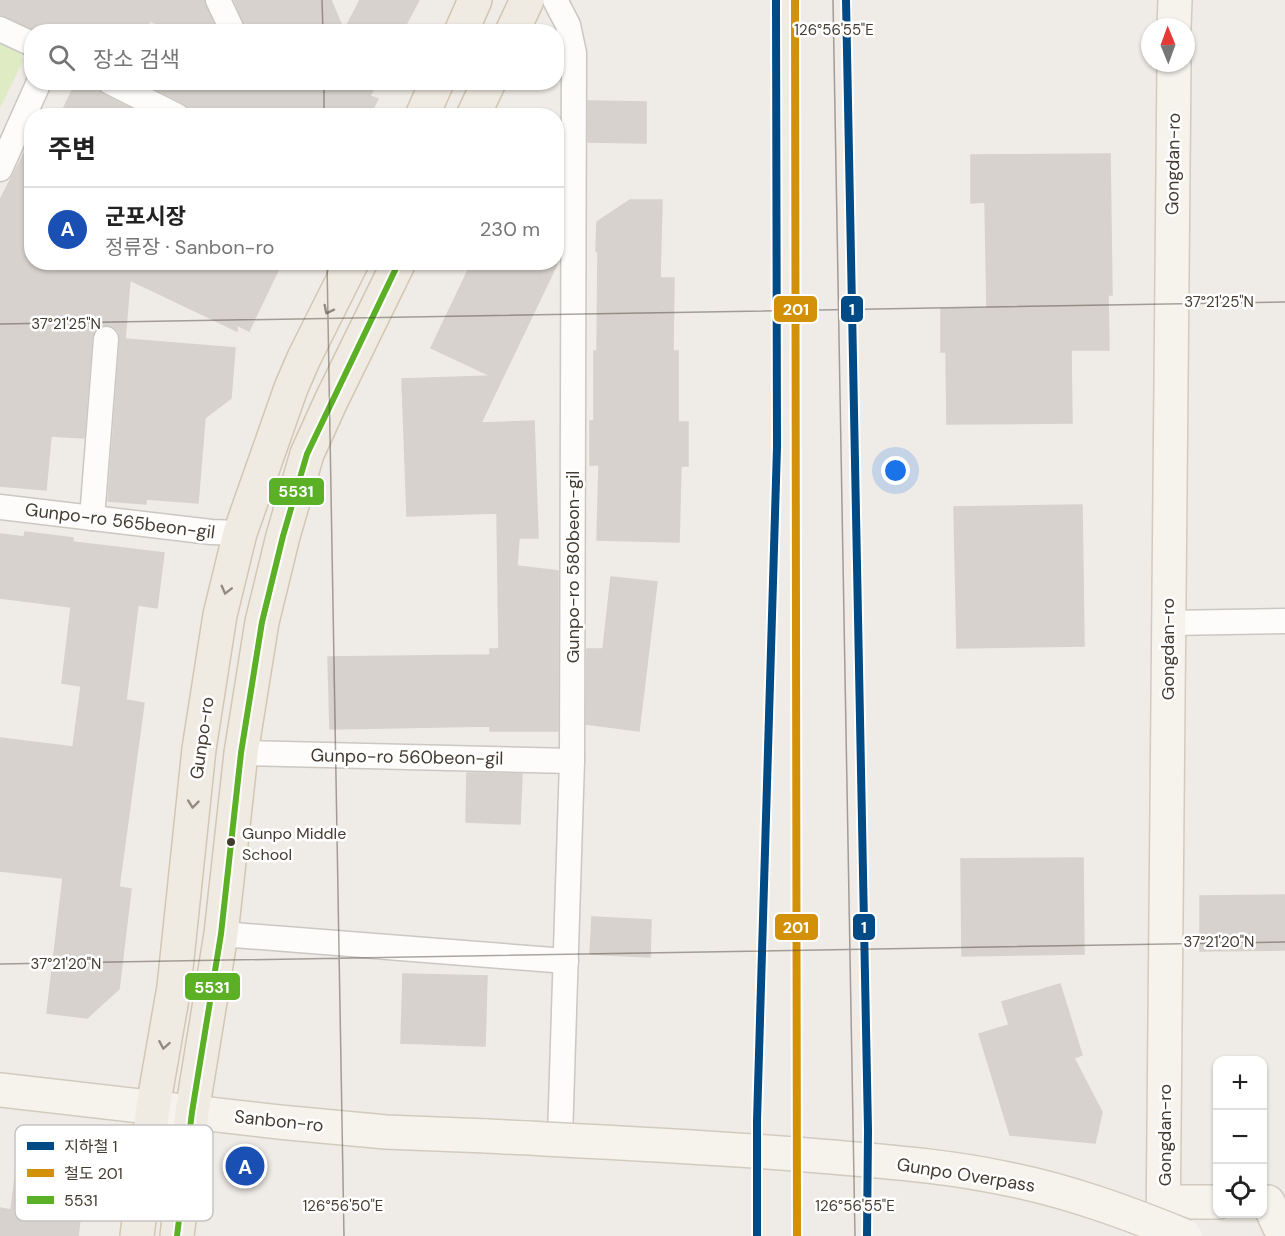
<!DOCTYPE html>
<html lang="ko">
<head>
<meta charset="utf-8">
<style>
  :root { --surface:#fff; --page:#f6f6f6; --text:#222; --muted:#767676; --line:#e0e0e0; --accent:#807971 }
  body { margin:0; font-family:"DM Sans","Noto Sans KR",sans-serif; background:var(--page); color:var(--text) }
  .controls { position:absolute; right:18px; bottom:18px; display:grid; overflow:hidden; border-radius:12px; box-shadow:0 2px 4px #0004 }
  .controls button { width:54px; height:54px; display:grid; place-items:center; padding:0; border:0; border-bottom:2px solid var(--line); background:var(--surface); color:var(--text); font:30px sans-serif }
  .compass { position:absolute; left:1141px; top:18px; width:54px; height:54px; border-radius:50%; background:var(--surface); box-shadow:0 2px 4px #0004; rotate:359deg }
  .you { position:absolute; left:896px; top:471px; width:21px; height:21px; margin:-15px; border:4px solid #fff; border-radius:50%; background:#1a73e8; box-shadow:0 0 0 9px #1a73e833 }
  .badge { display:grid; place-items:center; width:39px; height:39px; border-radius:50%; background:var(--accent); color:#fff; font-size:20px; font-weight:700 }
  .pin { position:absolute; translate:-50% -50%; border:3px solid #fff; box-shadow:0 2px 6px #0006 }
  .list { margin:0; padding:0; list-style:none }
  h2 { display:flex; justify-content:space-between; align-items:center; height:78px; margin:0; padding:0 24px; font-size:26px }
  h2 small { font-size:20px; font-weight:400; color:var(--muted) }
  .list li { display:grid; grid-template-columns:39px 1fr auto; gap:18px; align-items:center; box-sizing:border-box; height:84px; padding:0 24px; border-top:2px solid var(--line) }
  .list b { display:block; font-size:22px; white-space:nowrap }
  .list p { margin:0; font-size:20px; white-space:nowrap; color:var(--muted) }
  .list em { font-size:20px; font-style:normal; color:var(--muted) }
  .icon { flex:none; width:33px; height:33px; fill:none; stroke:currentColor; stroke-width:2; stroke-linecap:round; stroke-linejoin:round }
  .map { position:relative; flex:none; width:1285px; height:1236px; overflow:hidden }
  .search { position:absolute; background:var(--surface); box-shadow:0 2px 4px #0004; left:24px; top:24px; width:540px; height:66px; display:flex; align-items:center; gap:15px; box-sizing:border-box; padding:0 21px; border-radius:24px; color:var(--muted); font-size:22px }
  .panel { position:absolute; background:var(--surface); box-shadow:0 2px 4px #0004; left:24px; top:108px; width:540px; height:162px; border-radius:24px }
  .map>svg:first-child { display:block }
</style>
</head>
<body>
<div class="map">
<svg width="1285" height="1236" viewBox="0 0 1285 1236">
  <rect width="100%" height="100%" fill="#efebe6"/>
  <polygon fill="#dfebc3" points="0,40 18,49 23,61 0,108"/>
  <g fill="#d7d2cd" stroke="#d7d2cc" stroke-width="1.5">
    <polygon points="0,0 204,0 217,32 177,32 150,21 144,32 39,32 0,15"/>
    <polygon points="234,0 331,0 344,31 360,0 419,0 402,32 247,32"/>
    <polygon points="76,82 96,82 98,89 104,95 145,116 60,116"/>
    <polygon points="142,82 377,82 370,96 378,99 369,116 191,116 189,109 183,103"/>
    <polygon points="588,101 646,102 646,143 588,142"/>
    <polygon points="32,138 32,262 282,262 249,331 237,325 237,331 130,280 125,339 235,348 231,398 205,418 198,503 146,499 146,504 108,501 120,340 119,332 114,327 108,325 99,326 94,331 92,338 84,438 51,436 46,490 0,486 0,200"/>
    <polygon points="1110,154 1112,295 1108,295 1109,350 1071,350 1072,423 947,424 946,352 941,352 941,309 987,308 985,202 971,203 971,155"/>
    <polygon points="630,200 662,200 660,278 674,278 673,351 678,351 678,422 688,422 688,466 681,466 679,542 597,540 599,465 590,465 590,421 594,421 594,351 597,351 598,252 596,251 597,222"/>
    <polygon points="472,262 558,262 481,423 534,421 538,538 519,538 517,566 558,571 558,731 490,731 490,726 330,729 328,657 490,655 490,649 499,649 497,513 407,516 402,379 491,376 431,348"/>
    <polygon points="1082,505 1084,646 957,648 954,507"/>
    <polygon points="25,532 73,538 73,542 164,553 157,608 138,605 126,700 144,703 119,887 131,889 119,989 87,1018 47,1013 63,878 0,871 0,738 73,747 81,686 62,683 71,607 0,598 0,534 24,537"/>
    <polygon points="611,577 657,582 639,731 586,724 587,649 603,649"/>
    <polygon points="467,773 522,774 520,824 466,822"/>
    <polygon points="1083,858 1084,954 962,956 961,859"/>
    <polygon points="1285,895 1285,950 1200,951 1200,896"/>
    <polygon points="592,917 651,920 650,957 590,954"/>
    <polygon points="403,974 487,976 485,1046 401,1043"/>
    <polygon points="1060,984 1082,1055 1074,1058 1102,1112 1095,1143 1010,1135 979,1034 1009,1025 1002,1002"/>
    <polygon points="17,1161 67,1166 84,1188 78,1236 0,1236 0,1208 11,1210"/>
  </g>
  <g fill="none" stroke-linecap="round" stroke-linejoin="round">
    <g stroke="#cbc7c2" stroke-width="27">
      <g id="street">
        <polyline points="218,0 233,32"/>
        <polyline points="555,0 568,25 574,53 572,761 560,1137"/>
        <polyline points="0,29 32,44"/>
        <polyline points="110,82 177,116"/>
        <polyline points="0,169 39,82"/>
        <polyline points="0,507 211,532 240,533"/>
        <polyline points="92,518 106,339"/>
        <polyline points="1168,623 1285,621"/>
        <polyline points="241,753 572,761"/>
        <polyline points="221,934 566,961"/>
      </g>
    </g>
    <g stroke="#d1cbbf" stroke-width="36">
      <g id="secondary">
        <polyline points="1174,27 1175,0"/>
        <polyline points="0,1090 279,1122 386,1132 487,1136"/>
        <polyline points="1164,1202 1218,1202"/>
        <polyline points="1268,1202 1279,1226 1285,1233"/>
        <polyline points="1163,1236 1174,63"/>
      </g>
    </g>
    <g stroke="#d3c6b2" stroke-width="36">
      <g id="primary">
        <polyline points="461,32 475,0"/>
        <polyline points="512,32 527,0"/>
        <polyline points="422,116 437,82"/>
        <polyline points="473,116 489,82"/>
        <polyline points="137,1236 153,1107 174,987 199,749 220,615 240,533 291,388 304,358 352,262"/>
        <polyline points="177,1236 192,1112 221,934 241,753 262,622 283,536 307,454 331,401 399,262"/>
      </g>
    </g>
    <use href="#street" stroke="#fdfcfb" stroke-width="24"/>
    <use href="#secondary" stroke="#f6f3ed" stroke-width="33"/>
    <use href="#primary" stroke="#f0ebe2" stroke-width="33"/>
    <g stroke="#d1cbbf" stroke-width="36" stroke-linecap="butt">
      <path id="secondary-bridge" d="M487 1136C602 1142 717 1147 832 1157 889 1162 947 1166 1003 1178 1066 1190 1126 1212 1185 1236"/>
    </g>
    <use href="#secondary-bridge" stroke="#f6f3ed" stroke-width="33"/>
    <g stroke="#fff" stroke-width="10">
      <polyline id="bus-1" points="177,1236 192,1112 221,934 241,753 262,622 283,536 307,454 399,262"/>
    </g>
    <use href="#bus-1" stroke="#5bb025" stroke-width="6"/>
    <g stroke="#fff" stroke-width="12">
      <polyline id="rail-1" points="795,0 797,1236"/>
    </g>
    <use href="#rail-1" stroke="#d3910a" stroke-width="8"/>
    <g stroke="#fff" stroke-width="12">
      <g id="metro-1">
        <polyline points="846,0 868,1130 867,1236"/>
        <polyline points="757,1236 757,1121 777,447 776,0"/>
      </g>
    </g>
    <use href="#metro-1" stroke="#004a85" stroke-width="8"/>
  </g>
  <defs><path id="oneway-chevron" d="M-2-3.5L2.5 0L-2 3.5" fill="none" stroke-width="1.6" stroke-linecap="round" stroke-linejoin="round" transform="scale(1.5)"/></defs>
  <g stroke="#918b81">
    <use href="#oneway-chevron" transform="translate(328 310) rotate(117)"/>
    <use href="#oneway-chevron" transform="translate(226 590) rotate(104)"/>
    <use href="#oneway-chevron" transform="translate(193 804) rotate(96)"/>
    <use href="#oneway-chevron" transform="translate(164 1045) rotate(100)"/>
  </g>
  <path fill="none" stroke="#443c32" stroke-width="1.5" stroke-opacity="0.45" d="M322 0 323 32M833 0 855 1236M324 82V116M327 262 344 1236M0 324 1285 302M0 964 1285 942"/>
  <circle fill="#443c32" stroke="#fff" stroke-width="2" cx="231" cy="842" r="5"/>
  <g text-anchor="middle" stroke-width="5" stroke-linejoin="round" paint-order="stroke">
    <g font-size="16" fill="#443c32" stroke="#fff" text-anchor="start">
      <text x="242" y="839">Gunpo Middle<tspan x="242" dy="21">School</tspan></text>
    </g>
    <g font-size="18" fill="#443c32" stroke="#fff">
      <text transform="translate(1173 164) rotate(-89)" y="6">Gongdan-ro</text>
      <text transform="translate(120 521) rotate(7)" y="6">Gunpo-ro 565beon-gil</text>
      <text transform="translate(573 567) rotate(-90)" y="6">Gunpo-ro 580beon-gil</text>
      <text transform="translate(1168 649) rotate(-90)" y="6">Gongdan-ro</text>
      <text transform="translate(202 738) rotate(-82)" y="6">Gunpo-ro</text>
      <text transform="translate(407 757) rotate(1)" y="6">Gunpo-ro 560beon-gil</text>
      <text transform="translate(279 1121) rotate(6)" y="6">Sanbon-ro</text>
      <text transform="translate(1165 1135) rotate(-90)" y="6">Gongdan-ro</text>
      <text transform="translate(966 1175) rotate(9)" y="6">Gunpo Overpass</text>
    </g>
  </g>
  <rect x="15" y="1125" width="198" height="96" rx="9" fill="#fff" stroke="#c7c4c2" stroke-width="1.5"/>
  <rect x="27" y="1142" width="27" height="8" fill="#004a85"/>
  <rect x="27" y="1169" width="27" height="8" fill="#d3910a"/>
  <rect x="27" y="1196" width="27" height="8" fill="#5bb025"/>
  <g font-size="16" fill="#443c32">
    <text x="64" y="1152">지하철 1</text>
    <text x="64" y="1179">철도 201</text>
    <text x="64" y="1206">5531</text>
  </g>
  <g font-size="15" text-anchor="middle" fill="#443c32" stroke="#fff" stroke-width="5" stroke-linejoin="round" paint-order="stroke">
    <text x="834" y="35">126°56'55"E</text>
    <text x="1219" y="307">37°21'25"N</text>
    <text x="66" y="329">37°21'25"N</text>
    <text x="1219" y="947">37°21'20"N</text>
    <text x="66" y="969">37°21'20"N</text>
    <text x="343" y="1211">126°56'50"E</text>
    <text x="855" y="1211">126°56'55"E</text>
  </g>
  <g stroke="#fff" stroke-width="2">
    <rect x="840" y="295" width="24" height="28" rx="6" fill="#004a85"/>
    <rect x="773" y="295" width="45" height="28" rx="6" fill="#d3910a"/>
    <rect x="268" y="477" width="57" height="29" rx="6" fill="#5bb025"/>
    <rect x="852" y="913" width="24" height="28" rx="6" fill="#004a85"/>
    <rect x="774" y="913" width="45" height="28" rx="6" fill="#d3910a"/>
    <rect x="184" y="972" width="57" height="29" rx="6" fill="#5bb025"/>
  </g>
  <g font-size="16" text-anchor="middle" font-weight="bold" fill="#fff">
    <text x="852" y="315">1</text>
    <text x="796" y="315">201</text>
    <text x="296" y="497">5531</text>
    <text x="864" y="933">1</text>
    <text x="796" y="933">201</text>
    <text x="212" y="993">5531</text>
  </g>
</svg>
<div class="controls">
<button>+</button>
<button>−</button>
<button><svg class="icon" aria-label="locate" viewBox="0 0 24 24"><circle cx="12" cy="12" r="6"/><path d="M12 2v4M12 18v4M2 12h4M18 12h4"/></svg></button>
</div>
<svg class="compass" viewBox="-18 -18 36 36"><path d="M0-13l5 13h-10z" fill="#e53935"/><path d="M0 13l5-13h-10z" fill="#767676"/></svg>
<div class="you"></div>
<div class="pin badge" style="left:245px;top:1166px;background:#1a4fb4">A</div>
<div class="search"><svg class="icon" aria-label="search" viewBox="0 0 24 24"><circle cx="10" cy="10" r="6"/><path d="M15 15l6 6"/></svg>장소 검색</div>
<section class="panel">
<h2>주변<small></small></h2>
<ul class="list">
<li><span class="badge" style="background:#1a4fb4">A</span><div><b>군포시장</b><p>정류장 · Sanbon-ro</p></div><em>230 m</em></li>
</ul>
</section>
</div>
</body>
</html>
